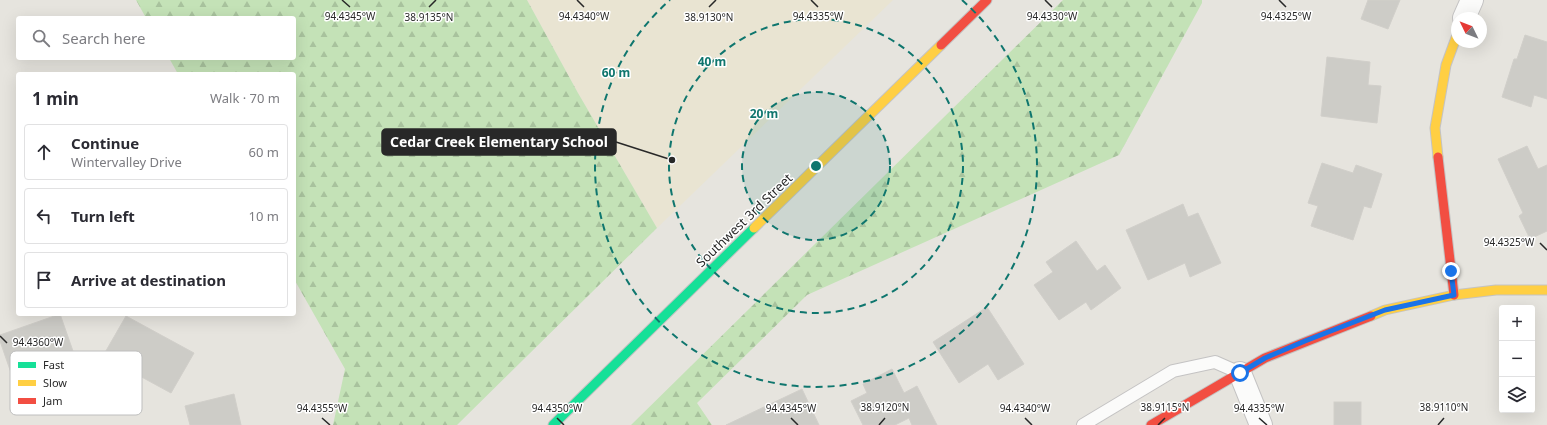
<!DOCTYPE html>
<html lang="en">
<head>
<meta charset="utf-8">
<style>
  :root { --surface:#fff; --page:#f7f7f7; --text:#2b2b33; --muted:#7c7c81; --line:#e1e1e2 }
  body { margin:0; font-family:"Noto Sans",sans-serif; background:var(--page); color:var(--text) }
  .controls { position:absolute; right:12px; bottom:12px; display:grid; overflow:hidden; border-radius:4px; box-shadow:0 4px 16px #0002 }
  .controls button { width:36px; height:36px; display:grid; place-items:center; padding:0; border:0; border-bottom:1px solid var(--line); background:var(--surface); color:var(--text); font:20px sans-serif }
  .compass { position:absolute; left:1451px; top:12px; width:36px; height:36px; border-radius:50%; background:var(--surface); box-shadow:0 4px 16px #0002; rotate:313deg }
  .stop { position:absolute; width:12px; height:12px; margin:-9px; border:3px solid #1a73e8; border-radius:50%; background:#fff }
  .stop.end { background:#1a73e8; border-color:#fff; box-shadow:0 1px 4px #0008 }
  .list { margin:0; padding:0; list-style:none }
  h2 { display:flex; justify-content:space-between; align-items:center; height:52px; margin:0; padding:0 16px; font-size:17px }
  h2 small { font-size:13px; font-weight:400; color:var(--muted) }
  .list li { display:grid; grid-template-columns:26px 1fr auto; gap:12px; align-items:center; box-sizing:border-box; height:56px; margin:0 8px 8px; padding:0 8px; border:1px solid var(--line); border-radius:4px }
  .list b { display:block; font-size:15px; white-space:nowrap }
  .list p { margin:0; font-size:13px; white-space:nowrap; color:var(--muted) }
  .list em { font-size:13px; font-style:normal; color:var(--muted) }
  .icon { flex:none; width:22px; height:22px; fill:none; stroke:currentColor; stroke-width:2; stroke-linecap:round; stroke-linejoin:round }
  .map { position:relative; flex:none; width:1547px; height:425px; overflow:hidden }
  .search { position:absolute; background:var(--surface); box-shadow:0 4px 16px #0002; left:16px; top:16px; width:280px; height:44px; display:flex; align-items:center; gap:10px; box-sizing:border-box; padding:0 14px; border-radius:4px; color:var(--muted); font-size:15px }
  .panel { position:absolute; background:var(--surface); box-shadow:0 4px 16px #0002; left:16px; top:72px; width:280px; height:244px; border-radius:4px }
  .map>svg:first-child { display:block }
</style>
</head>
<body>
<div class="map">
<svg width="1547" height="425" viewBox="0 0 1547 425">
  <defs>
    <pattern id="forest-firs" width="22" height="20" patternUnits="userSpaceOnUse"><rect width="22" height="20" fill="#c4e2b7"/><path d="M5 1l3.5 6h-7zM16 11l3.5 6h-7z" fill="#a8c29d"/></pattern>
  </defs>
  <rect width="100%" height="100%" fill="#e6e4de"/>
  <polygon fill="#e9e4d2" points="527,0 893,0 657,228 578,93"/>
  <g fill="url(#forest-firs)">
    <polygon points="136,0 527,0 578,93 657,228 457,425 333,425 345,369 294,279 294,74 178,74 169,58 294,58 294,18 146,18"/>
    <polygon points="1063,0 1202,0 1202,3 1119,155 807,295 697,403 712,425 631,425"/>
  </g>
  <g fill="#cdccc7" stroke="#d1cfca">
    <polygon points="1368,0 1400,0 1388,29 1361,19"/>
    <polygon points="1525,35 1547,42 1547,99 1534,95 1531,107 1502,97 1514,59 1517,59"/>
    <polygon points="1327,57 1370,62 1368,85 1381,86 1377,123 1321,116"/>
    <polygon points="1527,146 1538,169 1547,165 1547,231 1530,239 1519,216 1523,213 1498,159"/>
    <polygon points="1322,163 1353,173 1356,165 1382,174 1371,208 1364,206 1353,240 1311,226 1318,206 1308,203"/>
    <polygon points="1183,204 1188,217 1198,213 1221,263 1190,277 1185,263 1148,280 1126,230"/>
    <polygon points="1076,241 1097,271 1105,265 1121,288 1091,310 1086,302 1059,320 1034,285 1053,272 1046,262"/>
    <polygon points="987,307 1024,364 998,380 988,364 959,383 933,342"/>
    <polygon points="60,314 81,374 19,396 0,341 0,335"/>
    <polygon points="126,316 194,353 171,393 103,356"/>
    <polygon points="892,369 904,393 917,386 937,425 912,425 909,418 895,425 863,425 851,401 867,393 863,384"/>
    <polygon points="802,389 819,425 726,425"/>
    <polygon points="234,394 241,425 190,425 185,406"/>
    <rect x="1334" y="402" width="27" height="23"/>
  </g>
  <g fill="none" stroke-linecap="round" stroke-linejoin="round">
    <g stroke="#c4c3c3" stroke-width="14">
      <polyline id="lane" points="1083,425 1173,371 1215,362 1240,373"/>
    </g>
    <g stroke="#c4c3c3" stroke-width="24">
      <g id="street">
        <polyline points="1464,18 1472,0"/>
        <polyline points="1240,373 1261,425"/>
      </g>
    </g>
    <g stroke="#c4c3c3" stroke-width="11">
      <polyline id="fast" points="553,425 754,228"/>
    </g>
    <g stroke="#c4c3c3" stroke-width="11">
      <g id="slow">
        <polyline points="1438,157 1435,128 1446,65 1457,35"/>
        <polyline points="754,228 941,45"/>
        <polyline points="1371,316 1385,310 1454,295 1496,290 1547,290"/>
      </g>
    </g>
    <g stroke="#c4c3c3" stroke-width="11">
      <g id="jam">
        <polyline points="941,45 987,0"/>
        <polyline points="1438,157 1454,295"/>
        <polyline points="1151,425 1265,358 1371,316"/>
      </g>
    </g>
    <use href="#lane" stroke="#fbfbfa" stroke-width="12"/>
    <use href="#street" stroke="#fbfbfa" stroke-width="22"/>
    <use href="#fast" stroke="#16e098" stroke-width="9"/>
    <use href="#slow" stroke="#ffcf43" stroke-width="9"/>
    <use href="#jam" stroke="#f24e42" stroke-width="9"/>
  </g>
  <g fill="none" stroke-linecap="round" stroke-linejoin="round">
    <polyline stroke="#1a73e8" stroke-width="5" points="1240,373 1265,358 1305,341 1385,310 1454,295 1451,271"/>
  </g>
  <path fill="none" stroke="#282828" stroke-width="1.5" d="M342 0 350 7M577 0 584 7M811 0 818 7M1045 0 1052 7M1279 0 1286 7M429 7 436 0M709 7 716 0M1540 243 1547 250M0 336 7 343M322 418 330 425M557 418 564 425M791 418 798 425M1025 418 1032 425M1259 418 1267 425M879 425 885 418M1158 425 1165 418M1438 425 1444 418"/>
  <circle cx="816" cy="166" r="74" fill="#0f766e" fill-opacity=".12"/>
  <g fill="none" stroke="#0f766e" stroke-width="2" stroke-dasharray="7 5">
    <circle cx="816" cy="166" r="74"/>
    <circle cx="816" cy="166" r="147"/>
    <path d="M962 0A221 221 0 1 1 670 0"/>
  </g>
  <g text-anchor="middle" stroke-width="3" stroke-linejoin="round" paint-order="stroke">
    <g font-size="13" fill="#282828" stroke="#fff">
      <text transform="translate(744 220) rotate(-44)" y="5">Southwest 3rd Street</text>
    </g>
  </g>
  <rect x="10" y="351" width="132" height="64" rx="6" fill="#fff" stroke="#bebebe" stroke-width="1"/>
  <rect x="18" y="362" width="18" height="6" fill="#16e098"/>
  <rect x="18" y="380" width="18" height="6" fill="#ffcf43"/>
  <rect x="18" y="398" width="18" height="6" fill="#f24e42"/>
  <g font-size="11" fill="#282828">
    <text x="43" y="369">Fast</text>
    <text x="43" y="387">Slow</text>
    <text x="43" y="405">Jam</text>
  </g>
  <g font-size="10" text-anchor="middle" fill="#282828" stroke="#fff" stroke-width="3" stroke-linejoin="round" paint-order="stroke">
    <text x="350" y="20">94.4345°W</text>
    <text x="584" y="20">94.4340°W</text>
    <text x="818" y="20">94.4335°W</text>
    <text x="1052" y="20">94.4330°W</text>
    <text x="1286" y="20">94.4325°W</text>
    <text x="429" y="21">38.9135°N</text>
    <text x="709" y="21">38.9130°N</text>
    <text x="1509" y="246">94.4325°W</text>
    <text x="38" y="346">94.4360°W</text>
    <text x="885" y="411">38.9120°N</text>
    <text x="1165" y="411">38.9115°N</text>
    <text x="1444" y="411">38.9110°N</text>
    <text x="322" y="412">94.4355°W</text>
    <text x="557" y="412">94.4350°W</text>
    <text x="791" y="412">94.4345°W</text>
    <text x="1025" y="412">94.4340°W</text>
    <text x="1259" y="412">94.4335°W</text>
  </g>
  <circle cx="816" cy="166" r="6" fill="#0f766e" stroke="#fff" stroke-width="2"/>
  <g font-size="12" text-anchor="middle" font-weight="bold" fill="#0f766e" stroke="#fff" stroke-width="3" stroke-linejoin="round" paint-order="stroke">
    <text x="712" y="66">40 m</text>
    <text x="616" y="77">60 m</text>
    <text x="764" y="118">20 m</text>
  </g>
  <path fill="none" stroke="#282828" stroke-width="1.5" d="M672 160L616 142"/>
  <circle fill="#282828" stroke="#fff" stroke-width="1.5" cx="672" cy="160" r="4"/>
  <rect fill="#282828" stroke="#282828" stroke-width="1.5" x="382" y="129" width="234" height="26" rx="4"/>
  <g font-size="14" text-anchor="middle" font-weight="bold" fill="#fff">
    <text x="499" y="147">Cedar Creek Elementary School</text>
  </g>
</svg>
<div class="controls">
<button>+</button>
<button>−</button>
<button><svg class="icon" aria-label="layers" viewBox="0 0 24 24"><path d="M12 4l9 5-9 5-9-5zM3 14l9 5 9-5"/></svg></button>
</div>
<svg class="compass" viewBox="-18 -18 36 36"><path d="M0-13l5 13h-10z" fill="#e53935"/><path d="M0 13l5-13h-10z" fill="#7c7c81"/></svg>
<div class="stop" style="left:1240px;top:373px"></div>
<div class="stop end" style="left:1451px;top:271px"></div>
<div class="search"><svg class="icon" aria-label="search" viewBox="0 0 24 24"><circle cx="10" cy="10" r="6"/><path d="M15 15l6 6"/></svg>Search here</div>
<section class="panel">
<h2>1 min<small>Walk · 70 m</small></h2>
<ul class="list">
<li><svg class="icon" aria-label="ahead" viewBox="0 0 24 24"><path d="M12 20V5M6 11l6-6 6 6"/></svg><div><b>Continue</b><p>Wintervalley Drive</p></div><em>60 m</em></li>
<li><svg class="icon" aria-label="left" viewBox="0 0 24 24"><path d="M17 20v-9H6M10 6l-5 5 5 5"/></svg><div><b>Turn left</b></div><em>10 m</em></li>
<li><svg class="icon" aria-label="arrive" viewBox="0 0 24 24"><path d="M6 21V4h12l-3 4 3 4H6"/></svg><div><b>Arrive at destination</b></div></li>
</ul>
</section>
</div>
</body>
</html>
